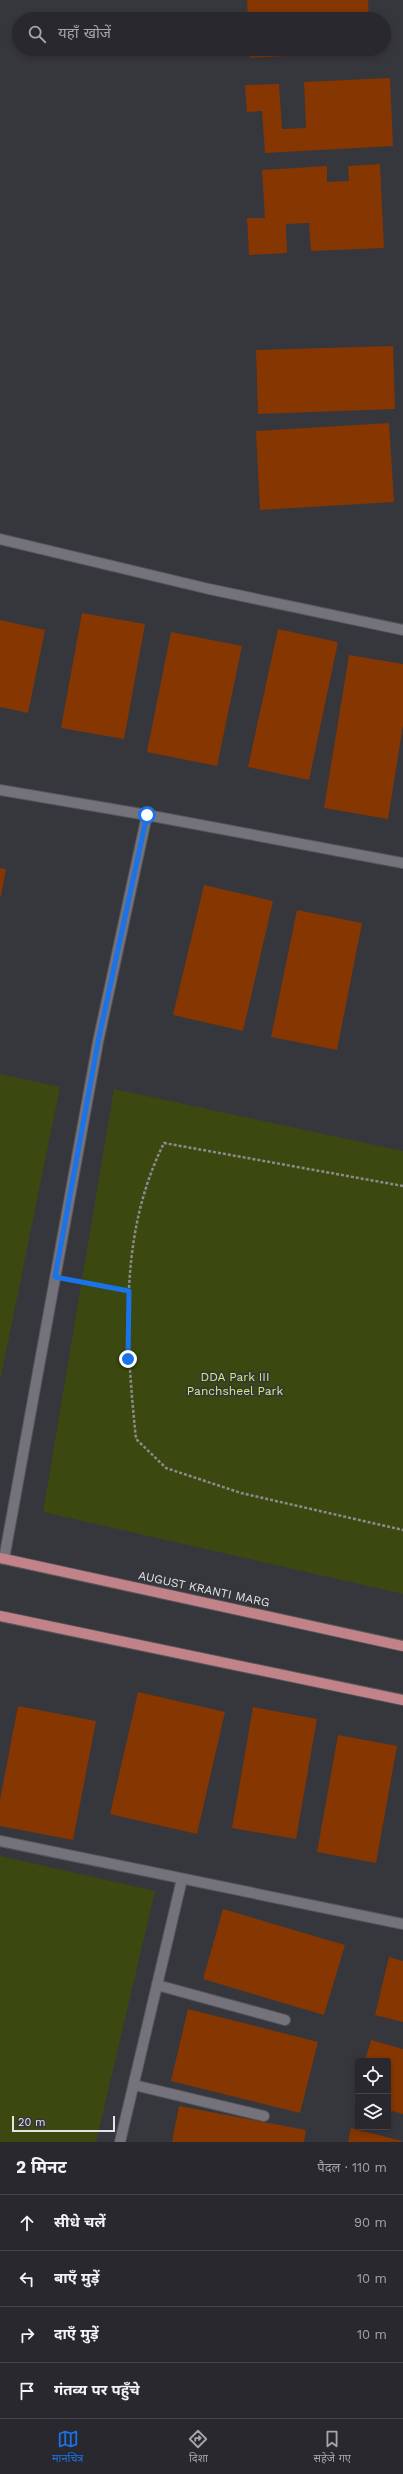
<!DOCTYPE html>
<html lang="hi">
<head>
<meta charset="utf-8">
<style>
  :root { --surface:#28282e; --page:#303036; --text:#f1f3f6; --muted:#a5a6aa; --line:#44444a; --accent:#1a73e8 }
  body { margin:0; font-family:"Work Sans","Noto Sans Devanagari",sans-serif; background:var(--page); color:var(--text) }
  .controls { position:absolute; right:12px; bottom:12px; display:grid; overflow:hidden; border-radius:4px; box-shadow:0 2px 6px #0003 }
  .controls button { width:36px; height:36px; display:grid; place-items:center; padding:0; border:0; border-bottom:1px solid var(--line); background:var(--surface); color:var(--text); font:20px sans-serif }
  .scale { position:absolute; left:12px; bottom:10px; width:103px; box-sizing:border-box; padding-left:4px; border:2px solid #e4e4e8; border-top:0; font-size:11px; line-height:14px; white-space:nowrap; color:#e4e4e8; -webkit-text-stroke:3px #36363d; paint-order:stroke }
  .stop { position:absolute; width:12px; height:12px; margin:-9px; border:3px solid #1a73e8; border-radius:50%; background:#fff }
  .stop.end { background:#1a73e8; border-color:#fff; box-shadow:0 1px 4px #0008 }
  .list { margin:0; padding:0; list-style:none }
  h2 { display:flex; justify-content:space-between; align-items:center; height:52px; margin:0; padding:0 16px; font-size:17px }
  h2 small { font-size:13px; font-weight:400; color:var(--muted) }
  .list li { display:grid; grid-template-columns:26px 1fr auto; gap:12px; align-items:center; box-sizing:border-box; height:56px; padding:0 16px; border-top:1px solid var(--line) }
  .list b { display:block; font-size:15px; white-space:nowrap }
  .list em { font-size:13px; font-style:normal; color:var(--muted) }
  .icon { flex:none; width:22px; height:22px; fill:none; stroke:currentColor; stroke-width:2; stroke-linecap:round; stroke-linejoin:round }
  .map { position:relative; flex:none; width:403px; height:2142px; overflow:hidden }
  .search { position:absolute; background:var(--surface); box-shadow:0 2px 6px #0003; left:12px; right:12px; top:12px; height:44px; display:flex; align-items:center; gap:10px; box-sizing:border-box; padding:0 14px; border-radius:22px; color:var(--muted); font-size:15px }
  .sheet { height:276px; background:var(--surface) }
  nav { display:flex; justify-content:space-around; align-items:center; box-sizing:border-box; height:56px; border-top:1px solid var(--line); background:var(--surface); font-size:11px; color:var(--muted) }
  nav a { display:grid; justify-items:center; gap:2px }
  nav .on { color:var(--accent) }
  .map>svg:first-child { display:block }
</style>
</head>
<body>
<div class="map">
<svg width="403" height="2142" viewBox="0 0 403 2142">
  <rect width="100%" height="100%" fill="#36363d"/>
  <g fill="#3b4910">
    <polygon points="0,1074 60,1087 0,1381"/>
    <polygon points="114,1089 403,1151 403,1594 43,1512"/>
    <polygon points="0,1856 155,1891 96,2142 0,2142"/>
  </g>
  <g fill="#863600">
    <polygon points="247,0 368,0 369,19 248,19"/>
    <polygon points="250,49 370,49 370,52 250,58"/>
    <polygon points="390,78 393,146 265,153 262,111 247,112 245,85 279,84 282,129 306,128 304,82"/>
    <polygon points="380,164 384,248 311,251 309,223 286,224 287,253 249,255 247,218 265,218 262,170 327,166 327,182 349,181 348,166"/>
    <polygon points="393,346 395,409 258,414 256,350"/>
    <polygon points="389,423 394,502 260,510 256,431"/>
    <polygon points="82,613 145,624 124,739 61,728"/>
    <polygon points="0,620 45,630 28,713 0,707"/>
    <polygon points="278,629 338,642 309,780 248,767"/>
    <polygon points="171,632 242,646 217,766 147,752"/>
    <polygon points="349,655 403,664 403,725 388,819 324,808"/>
    <polygon points="0,868 6,869 1,896 0,896"/>
    <polygon points="204,885 273,901 243,1031 173,1015"/>
    <polygon points="297,910 362,923 337,1050 271,1037"/>
    <polygon points="138,1692 225,1712 197,1834 110,1814"/>
    <polygon points="18,1706 96,1721 73,1840 0,1826 0,1800"/>
    <polygon points="253,1707 317,1719 296,1839 232,1828"/>
    <polygon points="338,1735 397,1746 376,1863 317,1852"/>
    <polygon points="223,1909 345,1945 324,2015 203,1979"/>
    <polygon points="389,1957 403,1961 403,2022 375,2015"/>
    <polygon points="188,2009 318,2042 300,2113 171,2081"/>
    <polygon points="371,2040 403,2049 403,2114 388,2110 388,2061 365,2061"/>
    <polygon points="358,2086 358,2102 354,2100"/>
    <polygon points="179,2106 306,2130 304,2142 172,2142"/>
    <polygon points="351,2128 402,2141 402,2142 348,2142"/>
  </g>
  <g fill="none" stroke-linecap="round" stroke-linejoin="round">
    <g stroke="#55555b" stroke-width="12">
      <g id="minor">
        <polyline points="0,539 209,589 403,630"/>
        <polyline points="0,790 147,815"/>
        <polyline points="4,1559 98,1042 147,815 403,863"/>
        <polyline points="0,1841 403,1924"/>
        <polyline points="157,1985 285,2020"/>
        <polyline points="134,2085 264,2116"/>
        <polyline points="120,2142 182,1879"/>
      </g>
    </g>
    <g stroke="#55555b" stroke-width="12">
      <g id="major">
        <polyline points="0,1558 403,1646"/>
        <polyline points="0,1616 403,1700"/>
      </g>
    </g>
    <g stroke="#8a8a8f" stroke-width="2.5" stroke-dasharray="3 2" stroke-linecap="butt">
      <path d="M403 1186 164 1143C118 1235 126 1340 136 1439L166 1468 241 1493 403 1530"/>
      <polyline points="77,1281 129,1291"/>
    </g>
    <use href="#minor" stroke="#74737c" stroke-width="10"/>
    <use href="#major" stroke="#c18387" stroke-width="10"/>
  </g>
  <g fill="none" stroke-linecap="round" stroke-linejoin="round">
    <polyline stroke="#1a73e8" stroke-width="5" points="128,1359 129,1291 55,1277 98,1042 147,815"/>
  </g>
  <g text-anchor="middle" stroke-width="3.5" stroke-linejoin="round" paint-order="stroke">
    <g font-size="12" fill="#cef076" stroke="#36363d">
      <text x="235" y="1381">DDA Park III<tspan x="235" dy="14">Panchsheel Park</tspan></text>
    </g>
    <g font-size="12" fill="#e4e4e8" stroke="#36363d">
      <text transform="translate(204 1589) rotate(12)" y="4">AUGUST KRANTI MARG</text>
    </g>
  </g>
</svg>
<div class="controls">
<button><svg class="icon" aria-label="locate" viewBox="0 0 24 24"><circle cx="12" cy="12" r="6"/><path d="M12 2v4M12 18v4M2 12h4M18 12h4"/></svg></button>
<button><svg class="icon" aria-label="layers" viewBox="0 0 24 24"><path d="M12 4l9 5-9 5-9-5zM3 14l9 5 9-5"/></svg></button>
</div>
<div class="scale">20 m</div>
<div class="stop" style="left:147px;top:815px"></div>
<div class="stop end" style="left:128px;top:1359px"></div>
<div class="search"><svg class="icon" aria-label="search" viewBox="0 0 24 24"><circle cx="10" cy="10" r="6"/><path d="M15 15l6 6"/></svg>यहाँ खोजें</div>
</div>
<section class="sheet">
<h2>2 मिनट<small>पैदल · 110 m</small></h2>
<ul class="list">
<li><svg class="icon" aria-label="ahead" viewBox="0 0 24 24"><path d="M12 20V5M6 11l6-6 6 6"/></svg><div><b>सीधे चलें</b></div><em>90 m</em></li>
<li><svg class="icon" aria-label="left" viewBox="0 0 24 24"><path d="M17 20v-9H6M10 6l-5 5 5 5"/></svg><div><b>बाएँ मुड़ें</b></div><em>10 m</em></li>
<li><svg class="icon" aria-label="right" viewBox="0 0 24 24"><path d="M7 20v-9h11M14 6l5 5-5 5"/></svg><div><b>दाएँ मुड़ें</b></div><em>10 m</em></li>
<li><svg class="icon" aria-label="arrive" viewBox="0 0 24 24"><path d="M6 21V4h12l-3 4 3 4H6"/></svg><div><b>गंतव्य पर पहुँचे</b></div></li>
</ul>
</section>
<nav>
<a class="on"><svg class="icon" aria-label="map" viewBox="0 0 24 24"><path d="M3 6l6-2 6 2 6-2v14l-6 2-6-2-6 2zM9 4v14M15 6v14"/></svg>मानचित्र</a>
<a><svg class="icon" aria-label="directions" viewBox="0 0 24 24"><path d="M12 3l9 9-9 9-9-9zM9 14v-3h6M13 9l2 2-2 2"/></svg>दिशा</a>
<a><svg class="icon" aria-label="saved" viewBox="0 0 24 24"><path d="M7 4h10v16l-5-4-5 4z"/></svg>सहेजे गए</a>
</nav>
</body>
</html>
